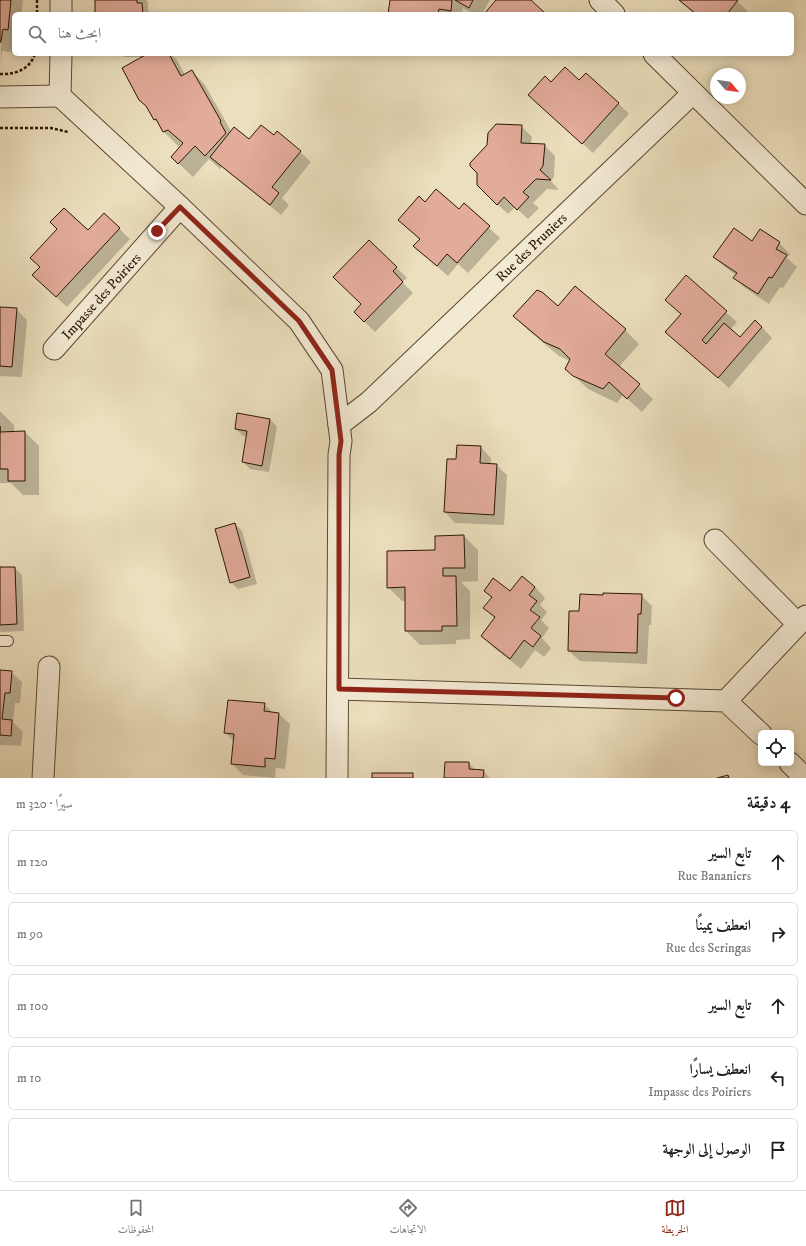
<!DOCTYPE html>
<html lang="ar">
<head>
<meta charset="utf-8">
<style>
  :root { --surface:#fff; --page:#f6f6f6; --text:#202124; --muted:#757577; --line:#e0e0e0; --accent:#8f2418 }
  body { margin:0; font-family:"IM FELL DW Pica",Amiri,serif; background:var(--page); color:var(--text); direction:rtl }
  .controls { position:absolute; right:12px; bottom:12px; display:grid; overflow:hidden; border-radius:6px; box-shadow:0 2px 10px #0003 }
  .controls button { width:36px; height:36px; display:grid; place-items:center; padding:0; border:0; border-bottom:1px solid var(--line); background:var(--surface); color:var(--text); font:20px sans-serif }
  .compass { position:absolute; left:710px; top:68px; width:36px; height:36px; border-radius:50%; background:var(--surface); box-shadow:0 2px 10px #0003; rotate:119deg }
  .stop { position:absolute; width:12px; height:12px; margin:-9px; border:3px solid #8f2418; border-radius:50%; background:#fff }
  .stop.end { background:#8f2418; border-color:#fff; box-shadow:0 1px 4px #0008 }
  .list { margin:0; padding:0; list-style:none }
  h2 { display:flex; justify-content:space-between; align-items:center; height:52px; margin:0; padding:0 16px; font-size:17px }
  h2 small { font-size:13px; font-weight:400; color:var(--muted) }
  .list li { display:grid; grid-template-columns:26px 1fr auto; gap:12px; align-items:center; box-sizing:border-box; height:64px; margin:0 8px 8px; padding:0 8px; border:1px solid var(--line); border-radius:6px }
  .list b { display:block; font-size:15px; white-space:nowrap }
  .list p { margin:0; font-size:13px; white-space:nowrap; color:var(--muted) }
  .list em { font-size:13px; font-style:normal; color:var(--muted) }
  .icon { flex:none; width:22px; height:22px; fill:none; stroke:currentColor; stroke-width:2; stroke-linecap:round; stroke-linejoin:round }
  .map { position:relative; flex:none; width:806px; height:778px; overflow:hidden; direction:ltr }
  .search { position:absolute; background:var(--surface); box-shadow:0 2px 10px #0003; left:12px; right:12px; top:12px; height:44px; display:flex; align-items:center; gap:10px; box-sizing:border-box; padding:0 14px; border-radius:6px; color:var(--muted); font-size:15px }
  .sheet { height:412px; background:var(--surface) }
  nav { display:flex; justify-content:space-around; align-items:center; box-sizing:border-box; height:56px; border-top:1px solid var(--line); background:var(--surface); font-size:11px; color:var(--muted) }
  nav a { display:grid; justify-items:center; gap:2px }
  nav .on { color:var(--accent) }
  .map>svg:first-child { display:block }
</style>
</head>
<body>
<div class="map">
<svg width="806" height="778" viewBox="0 0 806 778">
  <rect width="100%" height="100%" fill="#ecdfbd"/>
  <filter id="stains"><feTurbulence type="fractalNoise" baseFrequency=".005" numOctaves="4"/><feColorMatrix values="0 0 0 0 .2 0 0 0 0 .09 0 0 0 0 .02 0 0 0 .5 -.17"/></filter>
  <radialGradient id="worn" r=".72"><stop offset=".6" stop-color="#630" stop-opacity="0"/><stop offset="1" stop-color="#630" stop-opacity=".3"/></radialGradient>
  <g fill="#0003">
    <polygon points="0,0 23,0 21,14 14,14 14,40 12,52 2,51 1,67"/>
    <polygon points="96,0 146,0 148,2 148,10 152,14 96,14"/>
    <polygon points="391,0 490,0 482,14 473,14 463,8 462,14 389,14"/>
    <polygon points="678,0 736,0 748,12 746,14 695,14"/>
    <polygon points="121,54 144,54 144,57 124,57"/>
    <polygon points="149,54 171,54 177,60 185,75 192,71 205,85 231,131 249,141 274,137 300,152 311,162 282,198 289,205 281,215 222,167 220,169 209,159 193,177 172,157 186,141 178,146 164,132 160,125 155,120"/>
    <polygon points="579,81 618,103 629,114 593,153 540,106 551,83"/>
    <polygon points="521,126 532,137 531,144 544,145 555,156 554,177 551,181 559,190 547,189 533,203 539,208 528,219 515,207 508,214 488,196"/>
    <polygon points="425,203 459,210 464,205 500,238 468,273 458,264 448,276 425,256 420,240 399,220"/>
    <polygon points="104,214 130,239 67,307 44,286 88,231"/>
    <polygon points="369,241 407,278 402,282 413,293 375,332 355,312 362,305"/>
    <polygon points="779,243 790,254 787,258 797,267 783,288 780,287 769,304 745,288 735,278 736,275 725,267 714,257"/>
    <polygon points="686,277 737,322 730,330 740,339 762,327 772,338 729,388 667,332 682,315 666,300"/>
    <polygon points="558,307 625,330 639,344 619,367 653,399 642,412 623,395 617,403 588,389 567,369 570,361 559,356 528,330 514,316"/>
    <polygon points="0,308 16,309 27,320 22,377 0,376"/>
    <polygon points="0,411 14,425 14,432 25,432 39,446 39,495 23,495 11,483 0,483"/>
    <polygon points="270,419 277,427 269,472 250,469 243,462 247,436 243,436 236,429"/>
    <polygon points="481,447 491,458 491,465 496,465 507,475 504,525 455,523 445,512 457,461"/>
    <polygon points="235,524 242,531 257,584 238,589 231,582"/>
    <polygon points="464,536 478,550 478,581 461,582 470,591 470,639 456,640 456,644 420,645 406,631 406,601 402,601 388,587 436,551"/>
    <polygon points="0,568 15,568 22,575 24,631 1,632 0,631"/>
    <polygon points="535,587 545,598 540,605 547,612 541,620 549,628 542,638 551,648 544,657 535,650 521,669 493,647 482,636 495,619 485,608 492,598 485,591 511,592"/>
    <polygon points="641,595 652,606 651,625 649,625 647,664 580,661 569,651"/>
    <polygon points="0,671 11,672 22,682 20,703 15,703 13,722 23,732 21,746 0,745"/>
    <polygon points="264,704 273,713 279,714 290,724 285,769 276,768 275,778 243,775 232,764 234,741 225,733"/>
    <polygon points="469,763 476,771 483,771 490,778 445,778"/>
  </g>
  <g fill="#e2ab9a" stroke="#2b1605">
    <polygon points="0,0 11,0 8,30 3,29 1,42 0,42"/>
    <polygon points="95,0 137,0 137,3 142,3 143,14 95,14"/>
    <polygon points="390,0 452,0 451,11 439,9 438,14 388,14"/>
    <polygon points="455,0 473,0 469,8"/>
    <polygon points="496,0 531,0 546,14 484,14"/>
    <polygon points="679,0 738,0 727,14 696,14"/>
    <polygon points="147,54 169,54 181,76 192,70 221,121 220,122 226,133 205,156 195,146 178,164 171,157 183,143 168,130 163,132 156,119 154,120 146,106 139,100 122,68"/>
    <polygon points="565,67 579,80 586,73 619,103 582,144 528,95 545,76 551,82"/>
    <polygon points="496,124 522,125 521,143 545,144 543,166 540,170 551,180 536,179 523,192 529,197 517,210 504,197 497,205 477,185 477,173 470,166 470,163 487,145 488,133"/>
    <polygon points="261,125 274,135 277,131 301,151 272,187 279,193 270,205 210,157 234,127 249,139"/>
    <polygon points="436,189 459,209 464,203 490,226 457,263 447,254 437,266 413,246 420,239 398,220 419,196 425,202"/>
    <polygon points="64,208 88,230 104,213 120,228 56,297 32,275 40,267 30,258 57,229 50,222"/>
    <polygon points="734,228 752,241 760,229 780,242 776,249 787,255 772,278 769,277 758,294 733,278 737,273 713,257"/>
    <polygon points="369,240 397,267 393,271 403,282 364,322 354,312 361,304 333,277"/>
    <polygon points="686,275 727,311 702,340 706,344 724,323 740,337 755,320 762,327 718,378 665,332 681,314 665,300"/>
    <polygon points="575,286 626,329 605,354 640,384 627,399 609,382 603,389 573,376 565,369 570,359 560,349 544,342 513,316 537,290 542,292 558,306"/>
    <polygon points="0,307 17,308 12,367 0,366"/>
    <polygon points="237,413 270,419 262,466 242,462 247,431 235,429"/>
    <polygon points="0,426 0,432 25,431 25,481 8,481 8,469 0,469"/>
    <polygon points="457,445 481,446 480,463 497,464 494,515 444,512 447,459 456,459"/>
    <polygon points="235,523 250,577 230,583 215,529"/>
    <polygon points="464,535 465,568 443,568 443,576 456,576 457,626 442,626 442,631 405,631 405,587 387,588 387,551 435,550 435,536"/>
    <polygon points="0,567 15,567 17,624 0,625"/>
    <polygon points="522,576 535,587 529,595 537,601 530,610 540,617 531,628 541,636 533,647 524,640 510,659 481,636 495,617 483,608 492,597 484,591 493,578 510,591"/>
    <polygon points="603,593 642,594 641,614 638,614 637,653 568,651 569,611 579,611 580,594 603,595"/>
    <polygon points="0,670 12,671 10,693 5,693 2,719 12,720 11,736 0,735"/>
    <polygon points="228,700 265,703 264,711 279,713 275,759 265,758 265,767 231,764 234,734 224,733"/>
    <polygon points="445,762 469,762 469,769 484,770 483,778 444,778"/>
    <rect x="372" y="773" width="41" height="5"/>
    <polygon points="728,775 729,778 717,778"/>
  </g>
  <g fill="none" stroke-linecap="round" stroke-linejoin="round">
    <g stroke="#5b4833" stroke-width="12">
      <polyline id="lane" points="0,641 8,641"/>
    </g>
    <g stroke="#5b4833" stroke-width="23">
      <g id="street">
        <polyline points="600,0 614,14"/>
        <polyline points="61,14 61,0"/>
        <polyline points="654,54 806,204"/>
        <polyline points="60,96 180,207 299,321 332,370 339,425"/>
        <polyline points="60,96 61,54"/>
        <polyline points="0,97 60,96"/>
        <polyline points="54,349 180,207"/>
        <polyline points="715,540 798,624"/>
        <polyline points="339,689 726,701 761,734"/>
        <polyline points="726,701 806,616"/>
        <polyline points="790,763 805,778"/>
        <polyline points="43,778 49,667"/>
        <polyline points="337,778 339,455 341,441 339,425 369,402 693,93"/>
      </g>
    </g>
    <g stroke="#2b1605" stroke-width="2.5" stroke-dasharray="3 2" stroke-linecap="butt">
      <polyline points="37,0 37,14"/>
      <path d="M0 74C15 75 30 69 35 54"/>
      <polyline points="0,128 51,128 68,132"/>
    </g>
    <use href="#lane" stroke="#f3ead4" stroke-width="10"/>
    <use href="#street" stroke="#f3ead4" stroke-width="21"/>
  </g>
  <g fill="none" stroke-linecap="round" stroke-linejoin="round">
    <polyline stroke="#8f2418" stroke-width="5" points="157,231 180,207 299,321 332,370 341,441 339,455 339,689 676,698"/>
  </g>
  <g text-anchor="middle" stroke-width="3" stroke-linejoin="round" paint-order="stroke">
    <g font-size="14" fill="#2b1605" stroke="#f3ead4">
      <text transform="translate(531 247) rotate(-44)" y="5">Rue des Pruniers</text>
      <text transform="translate(101 296) rotate(-48)" y="5">Impasse des Poiriers</text>
    </g>
  </g>
  <rect width="100%" height="100%" filter="url(#stains)"/>
  <rect width="100%" height="100%" fill="url(#worn)"/>
</svg>
<div class="controls">
<button><svg class="icon" aria-label="locate" viewBox="0 0 24 24"><circle cx="12" cy="12" r="6"/><path d="M12 2v4M12 18v4M2 12h4M18 12h4"/></svg></button>
</div>
<svg class="compass" viewBox="-18 -18 36 36"><path d="M0-13l5 13h-10z" fill="#e53935"/><path d="M0 13l5-13h-10z" fill="#757577"/></svg>
<div class="stop" style="left:676px;top:698px"></div>
<div class="stop end" style="left:157px;top:231px"></div>
<div class="search"><svg class="icon" aria-label="search" viewBox="0 0 24 24"><circle cx="10" cy="10" r="6"/><path d="M15 15l6 6"/></svg>ابحث هنا</div>
</div>
<section class="sheet">
<h2>4 دقيقة<small>سيرًا · 320 m</small></h2>
<ul class="list">
<li><svg class="icon" aria-label="ahead" viewBox="0 0 24 24"><path d="M12 20V5M6 11l6-6 6 6"/></svg><div><b>تابع السير</b><p>Rue Bananiers</p></div><em>120 m</em></li>
<li><svg class="icon" aria-label="right" viewBox="0 0 24 24"><path d="M7 20v-9h11M14 6l5 5-5 5"/></svg><div><b>انعطف يمينًا</b><p>Rue des Seringas</p></div><em>90 m</em></li>
<li><svg class="icon" aria-label="ahead" viewBox="0 0 24 24"><path d="M12 20V5M6 11l6-6 6 6"/></svg><div><b>تابع السير</b></div><em>100 m</em></li>
<li><svg class="icon" aria-label="left" viewBox="0 0 24 24"><path d="M17 20v-9H6M10 6l-5 5 5 5"/></svg><div><b>انعطف يسارًا</b><p>Impasse des Poiriers</p></div><em>10 m</em></li>
<li><svg class="icon" aria-label="arrive" viewBox="0 0 24 24"><path d="M6 21V4h12l-3 4 3 4H6"/></svg><div><b>الوصول إلى الوجهة</b></div></li>
</ul>
</section>
<nav>
<a class="on"><svg class="icon" aria-label="map" viewBox="0 0 24 24"><path d="M3 6l6-2 6 2 6-2v14l-6 2-6-2-6 2zM9 4v14M15 6v14"/></svg>الخريطة</a>
<a><svg class="icon" aria-label="directions" viewBox="0 0 24 24"><path d="M12 3l9 9-9 9-9-9zM9 14v-3h6M13 9l2 2-2 2"/></svg>الاتجاهات</a>
<a><svg class="icon" aria-label="saved" viewBox="0 0 24 24"><path d="M7 4h10v16l-5-4-5 4z"/></svg>المحفوظات</a>
</nav>
</body>
</html>
